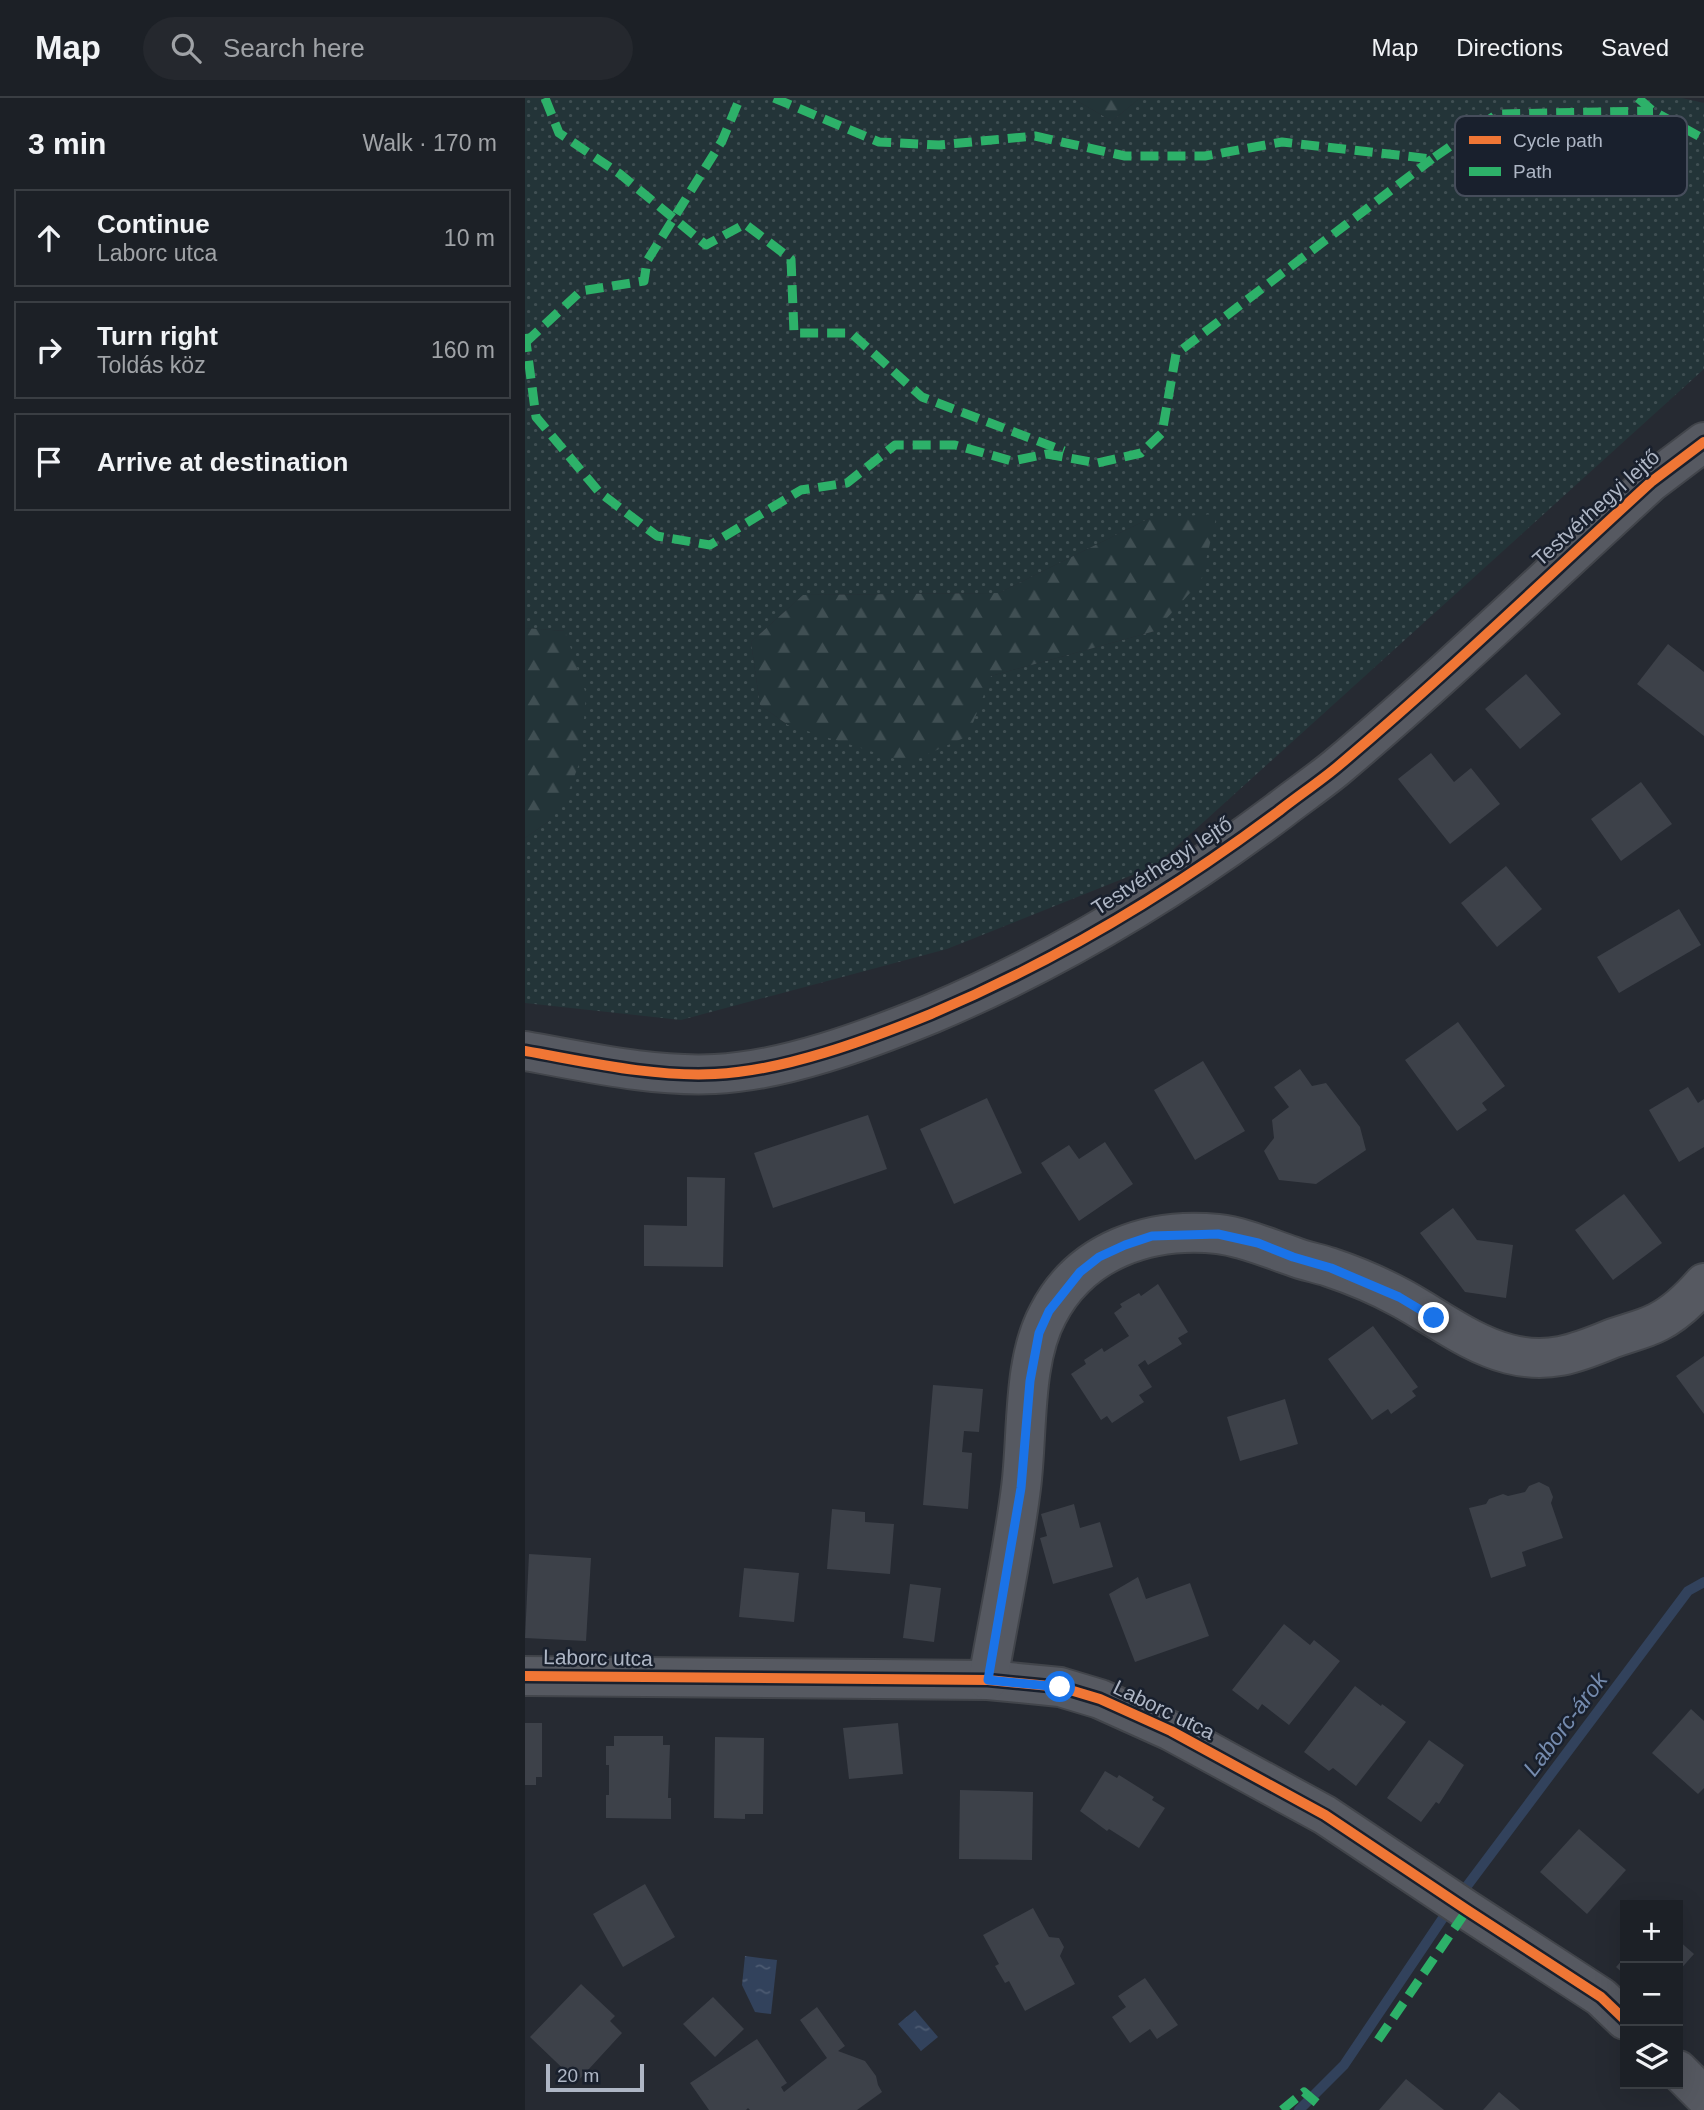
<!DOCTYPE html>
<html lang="en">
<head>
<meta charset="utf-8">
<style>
  :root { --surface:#1c2026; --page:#25282e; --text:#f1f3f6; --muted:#a0a3a7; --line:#3a3e43 }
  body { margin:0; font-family:Arial,sans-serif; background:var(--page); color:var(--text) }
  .controls { position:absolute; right:21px; bottom:21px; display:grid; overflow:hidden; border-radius:0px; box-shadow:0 7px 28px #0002 }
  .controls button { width:63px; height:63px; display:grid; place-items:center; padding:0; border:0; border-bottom:2px solid var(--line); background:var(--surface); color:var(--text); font:35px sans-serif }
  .scale { position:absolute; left:21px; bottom:18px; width:98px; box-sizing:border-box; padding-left:7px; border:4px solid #aeb6c5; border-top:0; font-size:19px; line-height:24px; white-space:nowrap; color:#aeb6c5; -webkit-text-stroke:5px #19202d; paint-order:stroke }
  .stop { position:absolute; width:21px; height:21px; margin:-16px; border:5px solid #1a73e8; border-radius:50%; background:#fff }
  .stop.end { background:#1a73e8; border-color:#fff; box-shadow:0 2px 7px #0008 }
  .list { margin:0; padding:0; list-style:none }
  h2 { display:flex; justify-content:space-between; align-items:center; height:91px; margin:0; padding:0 28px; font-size:30px }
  h2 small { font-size:23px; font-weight:400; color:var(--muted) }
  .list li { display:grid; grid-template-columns:46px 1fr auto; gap:21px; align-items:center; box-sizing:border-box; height:98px; margin:0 14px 14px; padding:0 14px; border:2px solid var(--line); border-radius:0px }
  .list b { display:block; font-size:26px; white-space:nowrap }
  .list p { margin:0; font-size:23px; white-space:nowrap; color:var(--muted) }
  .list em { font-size:23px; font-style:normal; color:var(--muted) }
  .icon { flex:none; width:38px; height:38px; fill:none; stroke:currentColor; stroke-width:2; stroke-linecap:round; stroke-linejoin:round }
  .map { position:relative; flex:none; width:1179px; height:2012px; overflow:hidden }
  header { display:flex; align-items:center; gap:42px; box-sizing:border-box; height:98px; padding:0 35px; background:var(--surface); border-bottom:2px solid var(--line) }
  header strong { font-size:33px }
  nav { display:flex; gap:38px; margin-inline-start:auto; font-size:24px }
  .search { width:490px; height:63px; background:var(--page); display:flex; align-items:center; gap:18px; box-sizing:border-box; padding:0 24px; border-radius:38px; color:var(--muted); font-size:26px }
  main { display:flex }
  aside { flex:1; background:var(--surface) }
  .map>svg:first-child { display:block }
</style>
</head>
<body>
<header>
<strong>Map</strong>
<div class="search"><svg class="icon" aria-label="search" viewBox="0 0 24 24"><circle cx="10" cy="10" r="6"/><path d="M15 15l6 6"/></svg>Search here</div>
<nav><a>Map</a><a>Directions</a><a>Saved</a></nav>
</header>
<main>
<aside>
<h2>3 min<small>Walk · 170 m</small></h2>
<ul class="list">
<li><svg class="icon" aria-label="ahead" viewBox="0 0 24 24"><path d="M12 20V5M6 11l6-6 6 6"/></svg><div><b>Continue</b><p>Laborc utca</p></div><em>10 m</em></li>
<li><svg class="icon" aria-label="right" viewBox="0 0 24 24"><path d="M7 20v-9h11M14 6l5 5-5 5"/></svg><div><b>Turn right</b><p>Toldás köz</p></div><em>160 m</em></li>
<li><svg class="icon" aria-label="arrive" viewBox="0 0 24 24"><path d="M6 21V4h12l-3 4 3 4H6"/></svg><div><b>Arrive at destination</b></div></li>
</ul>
</aside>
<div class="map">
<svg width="1179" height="2012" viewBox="0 0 1179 2012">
  <defs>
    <pattern id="grass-dots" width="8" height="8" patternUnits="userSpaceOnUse" patternTransform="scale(1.75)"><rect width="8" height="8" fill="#233438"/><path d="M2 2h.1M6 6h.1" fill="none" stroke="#404f53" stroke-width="1.8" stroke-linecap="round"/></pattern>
    <pattern id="forest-firs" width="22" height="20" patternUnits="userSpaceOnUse" patternTransform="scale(1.75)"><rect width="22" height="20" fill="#233438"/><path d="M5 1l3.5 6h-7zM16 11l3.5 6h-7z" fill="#404f53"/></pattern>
    <pattern id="water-ripples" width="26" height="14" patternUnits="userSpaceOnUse" patternTransform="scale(1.75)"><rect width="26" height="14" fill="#32425c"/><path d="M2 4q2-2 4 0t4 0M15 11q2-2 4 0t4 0" fill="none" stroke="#4d5b72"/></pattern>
  </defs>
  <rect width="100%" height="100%" fill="#262a32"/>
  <path fill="url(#grass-dots)" fill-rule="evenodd" d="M0 0H547L587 23 615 0H1157L1179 5V271L630 768 422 851 156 922 0 905V740L24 723 40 533 0 530ZM625 420 630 533 466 578 263 627 235 607 226 544 278 497 474 495Z"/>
  <g fill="url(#forest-firs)">
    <polygon points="547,0 615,0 587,23"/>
    <polygon points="692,416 676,483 630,533 466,578 443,638 383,665 263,627 235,607 226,544 278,497 474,495 625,420"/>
    <polygon points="0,530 40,533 61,596 56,661 43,695 24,723 0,740"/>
  </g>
  <g fill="url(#water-ripples)">
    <polygon points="220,1858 252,1862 246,1916 230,1914 217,1887"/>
    <polygon points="390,1912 413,1939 396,1953 373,1926"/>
  </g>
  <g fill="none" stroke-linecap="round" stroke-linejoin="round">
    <g stroke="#32425c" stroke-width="10">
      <polyline points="936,1796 1163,1493 1179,1484"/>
      <polyline points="774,2012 819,1967 920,1817"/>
    </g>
  </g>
  <g fill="#3d4149">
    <polygon points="1143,546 1179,574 1179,638 1112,586"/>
    <polygon points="1001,576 1036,616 995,651 960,611"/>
    <polygon points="906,655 929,684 946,670 975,706 925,746 873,681"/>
    <polygon points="1116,684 1147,726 1096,763 1066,721"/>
    <polygon points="981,768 1017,811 972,849 936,805"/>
    <polygon points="1154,811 1176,847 1094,895 1072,859"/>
    <polygon points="933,924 980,988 957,1005 962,1012 932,1033 880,962"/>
    <polygon points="678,963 720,1033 670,1062 629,992"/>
    <polygon points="775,971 787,988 801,985 835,1029 841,1052 791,1086 754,1082 739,1053 749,1040 747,1022 764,1009 749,989"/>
    <polygon points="1163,989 1173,1005 1179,1001 1179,1049 1154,1064 1124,1012"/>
    <polygon points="462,1000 497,1075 429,1106 395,1031"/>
    <polygon points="343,1017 362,1071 248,1110 229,1055"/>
    <polygon points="580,1044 608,1086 554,1123 516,1065 544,1047 554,1061"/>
    <polygon points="162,1079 200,1080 198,1169 119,1168 119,1127 162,1128"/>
    <polygon points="1099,1096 1137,1145 1088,1182 1050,1132"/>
    <polygon points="928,1110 952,1142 988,1147 981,1200 940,1194 895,1135"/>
    <polygon points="633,1186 663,1234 653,1240 657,1246 623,1267 620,1262 613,1267 627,1289 614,1297 619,1304 587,1325 582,1318 576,1322 546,1276 561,1266 559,1262 577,1250 579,1254 604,1238 589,1215 597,1209 595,1206 614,1195 616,1198"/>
    <polygon points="848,1228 893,1289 887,1293 891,1298 866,1316 863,1311 847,1322 803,1261"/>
    <polygon points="1179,1258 1179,1316 1151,1278"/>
    <polygon points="408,1287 458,1291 454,1334 439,1333 437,1354 447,1355 443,1411 398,1407"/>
    <polygon points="760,1301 773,1346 715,1363 702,1319"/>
    <polygon points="1014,1384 1024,1389 1028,1399 1026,1405 1038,1440 997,1454 1001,1468 966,1480 944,1410 961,1406 964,1401 978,1396 983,1398 1000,1394 1004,1388"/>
    <polygon points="549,1406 555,1430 575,1424 588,1469 528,1486 515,1440 522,1438 516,1416"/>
    <polygon points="307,1411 340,1414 340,1424 369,1426 365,1476 302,1471"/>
    <polygon points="4,1456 66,1460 61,1543 0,1540"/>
    <polygon points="219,1470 274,1475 269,1524 214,1519"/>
    <polygon points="613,1479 621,1501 665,1485 684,1538 610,1564 584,1496"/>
    <polygon points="385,1486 416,1490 409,1544 378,1540"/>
    <polygon points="759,1526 785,1547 789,1542 815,1563 764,1627 737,1606 733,1612 707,1592"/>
    <polygon points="830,1588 856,1608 857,1606 881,1624 831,1688 808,1670 804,1673 779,1654"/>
    <polygon points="1166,1611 1179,1623 1179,1690 1173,1696 1127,1655"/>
    <polygon points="0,1625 17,1625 17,1679 11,1679 11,1687 0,1687"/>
    <polygon points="373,1625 378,1676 324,1681 318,1630"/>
    <polygon points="89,1638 138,1638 138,1647 145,1647 143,1700 146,1700 146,1721 81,1720 81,1697 84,1697 84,1667 81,1667 81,1648 89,1648"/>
    <polygon points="190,1639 239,1640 238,1716 220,1716 220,1721 189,1720"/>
    <polygon points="904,1642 939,1667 914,1706 911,1704 896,1724 862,1700"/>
    <polygon points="580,1673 592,1680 594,1677 629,1699 627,1702 640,1710 614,1750 584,1731 582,1733 555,1713"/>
    <polygon points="435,1692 508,1694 507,1762 434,1761"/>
    <polygon points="1054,1731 1101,1772 1062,1816 1015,1774"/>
    <polygon points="120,1786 150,1839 98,1869 68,1816"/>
    <polygon points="508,1810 524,1839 534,1840 539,1849 535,1858 550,1886 500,1913 484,1883 480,1885 470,1868 474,1866 458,1837"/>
    <polygon points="1153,1842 1169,1856 1153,1874"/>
    <polygon points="1100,1859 1100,1877 1091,1869"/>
    <polygon points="620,1880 653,1927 632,1941 625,1931 605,1945 587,1919 601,1909 593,1898"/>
    <polygon points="56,1886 90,1918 85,1923 97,1935 52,1984 5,1939"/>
    <polygon points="188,1899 219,1931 190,1959 158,1926"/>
    <polygon points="292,1909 320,1948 313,1953 340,1963 351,1978 353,1987 357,1994 332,2012 225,2012 223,2010 221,2012 184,2012 165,1985 232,1941 262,1985 256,1989 259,1994 302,1960 275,1922"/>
    <polygon points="881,1981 919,2012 854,2012"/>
    <polygon points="974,1994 995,2012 958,2012"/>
  </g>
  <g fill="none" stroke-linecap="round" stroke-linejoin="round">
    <g stroke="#42454b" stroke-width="42">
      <g id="street">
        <path d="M0 953C63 964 126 979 190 976 259 973 342 942 406 916 531 863 646 794 754 713 773 698 794 684 812 669 920 578 1022 479 1126 384L1179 344"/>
        <polyline points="0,1578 463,1582 535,1589 575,1601 646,1633 800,1717 942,1812 1076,1899 1100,1922"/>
        <path d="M463 1582C474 1518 488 1454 496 1390 503 1336 497 1264 523 1216 556 1152 625 1129 693 1136 719 1139 743 1150 767 1158 779 1163 792 1165 804 1169 828 1177 854 1188 876 1200 911 1219 945 1246 984 1256 1023 1266 1050 1256 1086 1241 1101 1235 1118 1232 1133 1224 1151 1215 1166 1200 1179 1185"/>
        <polyline points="1153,1972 1179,1998"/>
      </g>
    </g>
    <use href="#street" stroke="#565961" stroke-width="38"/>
    <g stroke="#2db169" stroke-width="9" stroke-dasharray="18 9" stroke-linecap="butt">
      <polyline points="20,0 34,35 95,76 181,147 220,126 266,161 269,235 326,235 397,299 539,353"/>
      <polyline points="249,0 354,44 414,47 510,38 600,58 680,58 757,44 907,61 972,16 1128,13"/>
      <polyline points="1113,0 1128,13 1179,41"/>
      <polyline points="0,236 11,319 74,394 132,438 185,447 276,392 322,385 370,347 430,347 487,363 522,356 572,365 616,355 637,335 651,256 907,61"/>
      <polyline points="0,245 56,193 119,183 122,163 197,43 215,0"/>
      <polyline points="853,1942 942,1812"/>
      <polyline points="757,2012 779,1994 793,2006"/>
    </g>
    <g stroke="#19202d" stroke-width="15">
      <g id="cycleway">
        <path d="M0 953C63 964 126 979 190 976 259 973 342 942 406 916 531 863 646 794 754 713 773 698 794 684 812 669 920 578 1022 479 1126 384L1179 344"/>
        <polyline points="0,1578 463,1582 535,1589 575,1601 646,1633 800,1717 942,1812 1076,1899 1100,1922"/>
      </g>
    </g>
    <use href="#cycleway" stroke="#f07635" stroke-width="10"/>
  </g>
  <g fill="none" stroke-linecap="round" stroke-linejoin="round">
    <polyline stroke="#1a73e8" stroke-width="9" points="535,1589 463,1582 496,1390 505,1283 514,1235 524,1213 555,1174 574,1159 600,1147 627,1138 693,1136 733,1145 768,1159 806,1170 874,1199 909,1220"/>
  </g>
  <g text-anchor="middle" stroke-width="5" stroke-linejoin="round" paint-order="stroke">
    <g font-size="21" fill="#aeb6c5" stroke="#19202d">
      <text transform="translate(1071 410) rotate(-42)" y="7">Testvérhegyi lejtő</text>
      <text transform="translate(637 768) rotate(-33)" y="7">Testvérhegyi lejtő</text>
      <text transform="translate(73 1560) rotate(1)" y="7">Laborc utca</text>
      <text transform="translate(639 1612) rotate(26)" y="7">Laborc utca</text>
    </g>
    <g font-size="23" font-style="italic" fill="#758bae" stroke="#19202d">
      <text transform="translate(1040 1626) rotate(-53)" y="8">Laborc-árok</text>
    </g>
  </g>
  <rect x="930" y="18" width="232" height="80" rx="10" fill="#19202d" stroke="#464d5b" stroke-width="2"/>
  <rect x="944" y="38" width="32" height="8" fill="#f07635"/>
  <rect x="944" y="69" width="32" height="9" fill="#2db169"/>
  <g font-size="19" fill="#aeb6c5">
    <text x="988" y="49">Cycle path</text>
    <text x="988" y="80">Path</text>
  </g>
</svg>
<div class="controls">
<button>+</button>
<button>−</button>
<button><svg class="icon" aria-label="layers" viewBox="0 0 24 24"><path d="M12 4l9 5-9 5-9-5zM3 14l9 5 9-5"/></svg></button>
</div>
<div class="scale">20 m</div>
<div class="stop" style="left:535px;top:1589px"></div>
<div class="stop end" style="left:909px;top:1220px"></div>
</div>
</main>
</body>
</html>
